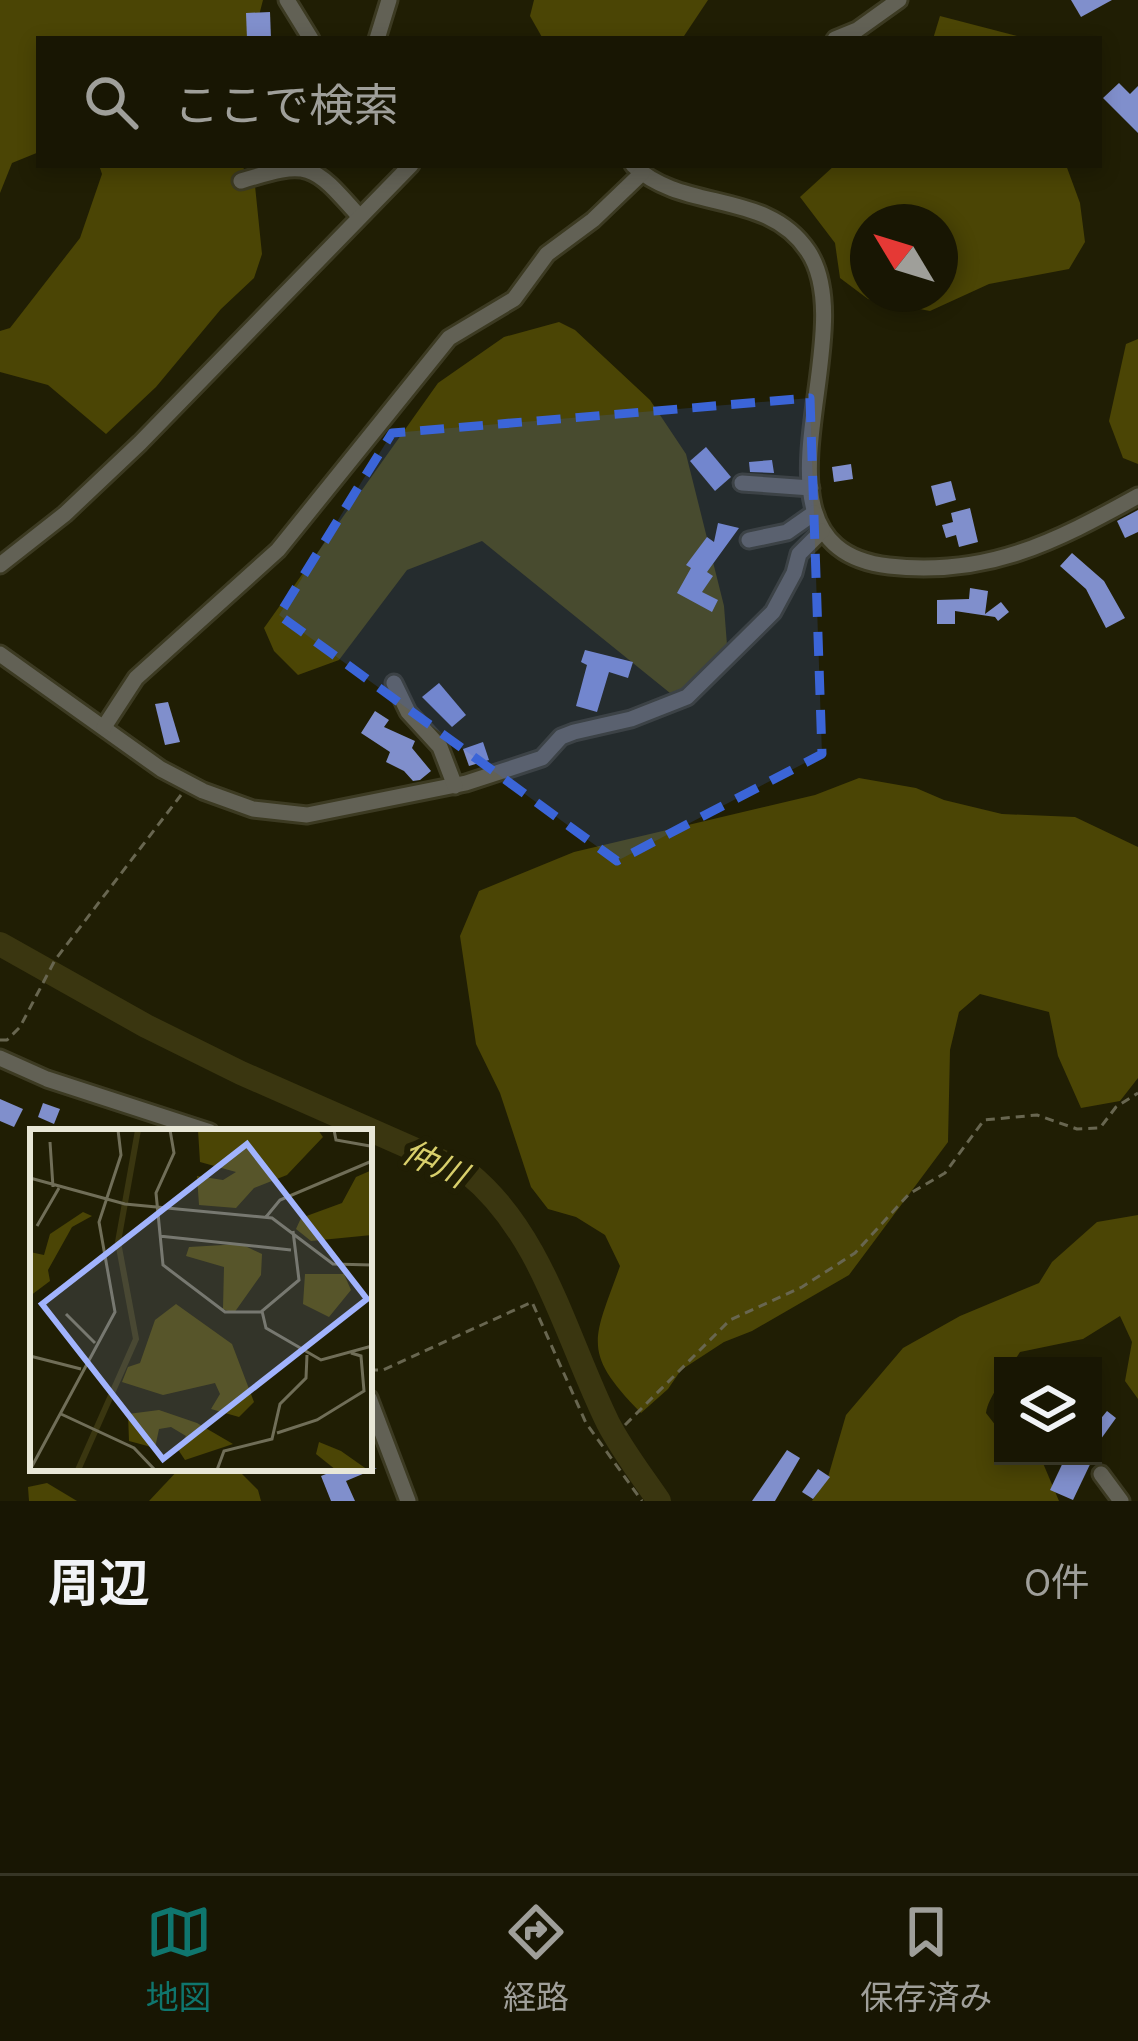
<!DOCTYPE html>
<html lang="ja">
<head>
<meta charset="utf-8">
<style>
  :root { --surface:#181603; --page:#252312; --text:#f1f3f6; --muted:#9f9f9a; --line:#363525; --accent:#0f766e }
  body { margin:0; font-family:"DM Sans","Noto Sans JP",sans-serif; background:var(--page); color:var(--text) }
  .controls { position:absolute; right:36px; bottom:36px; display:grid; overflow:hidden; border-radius:0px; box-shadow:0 6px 18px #0003 }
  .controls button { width:108px; height:108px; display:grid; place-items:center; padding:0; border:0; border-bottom:3px solid var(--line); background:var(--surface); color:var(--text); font:60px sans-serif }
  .compass { position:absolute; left:850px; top:204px; width:108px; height:108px; border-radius:50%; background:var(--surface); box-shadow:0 6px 18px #0003; rotate:308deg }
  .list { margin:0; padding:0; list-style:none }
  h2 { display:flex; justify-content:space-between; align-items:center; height:156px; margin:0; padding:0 48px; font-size:51px }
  h2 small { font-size:39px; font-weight:400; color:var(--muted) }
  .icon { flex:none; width:66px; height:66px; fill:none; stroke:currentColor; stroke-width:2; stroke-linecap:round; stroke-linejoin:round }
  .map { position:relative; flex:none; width:1138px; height:1501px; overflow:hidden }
  .search { position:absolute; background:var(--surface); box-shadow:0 6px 18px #0003; left:36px; right:36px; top:36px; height:132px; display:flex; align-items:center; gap:30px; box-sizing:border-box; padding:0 42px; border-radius:0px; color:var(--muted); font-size:45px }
  .sheet { height:372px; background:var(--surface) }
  nav { display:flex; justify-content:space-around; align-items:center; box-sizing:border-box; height:168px; border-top:3px solid var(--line); background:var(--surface); font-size:33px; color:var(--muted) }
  nav a { display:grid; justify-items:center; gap:6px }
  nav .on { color:var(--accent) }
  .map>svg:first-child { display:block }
</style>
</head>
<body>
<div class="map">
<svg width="1138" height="1501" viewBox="0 0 1138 1501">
  <rect width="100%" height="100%" fill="#201e04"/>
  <g fill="#4b4505" fill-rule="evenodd">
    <polygon points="0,0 263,0 253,39 39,39 39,152 12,163 0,193"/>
    <polygon points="534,0 708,0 682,39 543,39 530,16"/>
    <polygon points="940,16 1029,39 933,39"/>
    <polygon points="99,165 239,165 254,176 262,254 254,278 221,309 156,387 106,434 48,385 0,372 0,331 10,328 80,238 102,174"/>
    <path d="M835 165H1066L1080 203 1085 242 1069 269 989 284 930 311 868 299 840 278 835 243 800 197ZM868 222H940V294H868Z"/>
    <polygon points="559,322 575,330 650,400 686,454 724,606 728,658 694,687 670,693 482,541 407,570 339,660 298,675 274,651 264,628 438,383 504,337"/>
    <polygon points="1138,339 1138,464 1123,458 1109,421 1126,344"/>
    <path d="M859 778 916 788 944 800 1002 814 1075 817 1138 847V1078L1120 1101 1081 1108 1058 1056 1049 1012 980 994 959 1012 950 1050 948 1142 849 1275 752 1331 724 1342 681 1370 668 1389 641 1413C580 1351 594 1340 620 1266L605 1235 576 1217 548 1209 531 1187 500 1093 476 1044 460 936 479 891 574 852 815 795Z"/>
    <path d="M1138 1215V1399L1125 1381 1132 1342 1120 1316 1083 1339 1020 1352 1011 1366H1003C1003 1385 989 1395 986 1413L1003 1435V1456H1040L1059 1501H812L828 1477 846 1415 903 1348 960 1316 1039 1283 1052 1262 1097 1222Z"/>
    <polygon points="180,1468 236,1468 258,1490 261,1501 149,1501"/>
    <polygon points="47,1483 77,1501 29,1501 28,1487"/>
  </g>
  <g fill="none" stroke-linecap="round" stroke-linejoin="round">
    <path stroke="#3a3610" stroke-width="24" d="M0 944 146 1026 241 1073 468 1173C543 1234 566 1338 608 1423 622 1450 642 1476 659 1501"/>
  </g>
  <g fill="#808fcc">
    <polygon points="1071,0 1112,0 1081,17"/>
    <polygon points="270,12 271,39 247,39 246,13"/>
    <polygon points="1119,83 1130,94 1138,86 1138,133 1103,98"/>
    <polygon points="706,447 731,477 715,491 690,461"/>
    <polygon points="772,460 774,473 750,472 749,462"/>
    <polygon points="851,464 853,479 834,482 832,467"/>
    <polygon points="951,481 956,500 936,506 931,486"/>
    <polygon points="970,508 978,542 959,547 956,535 946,538 942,525 953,522 951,513"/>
    <polygon points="1138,510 1138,532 1125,538 1117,521"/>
    <polygon points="718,523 739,528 707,572 713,576 702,592 718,600 712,612 677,593 691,568 686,565 707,537 714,542"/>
    <polygon points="1072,553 1104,581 1125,618 1106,628 1086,589 1060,566"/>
    <polygon points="970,588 988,591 985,614 1001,602 1009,612 998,621 995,617 955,611 955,624 937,624 937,600 969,599"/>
    <polygon points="585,650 633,662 628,678 609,672 597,712 576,706 587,665 581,662"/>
    <polygon points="439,683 466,715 452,727 422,697"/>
    <polygon points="168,702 180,742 165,745 155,704"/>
    <polygon points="375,711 389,720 384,727 415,741 412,748 431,771 420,780 413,781 404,771 386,762 390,752 361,733"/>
    <polygon points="483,742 489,760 469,766 463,749"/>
    <polygon points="0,1099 23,1109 14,1127 0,1121"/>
    <polygon points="43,1103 60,1109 54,1124 38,1117"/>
    <polygon points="1107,1411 1116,1418 1093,1450 1093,1418 1098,1422"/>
    <polygon points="787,1450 800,1458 775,1501 752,1501"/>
    <polygon points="1066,1456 1094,1456 1073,1500 1050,1490"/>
    <polygon points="341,1468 377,1468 346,1481 355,1501 331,1501 321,1476"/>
    <polygon points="818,1469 830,1477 813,1499 802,1492"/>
  </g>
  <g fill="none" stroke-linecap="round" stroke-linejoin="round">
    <g stroke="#3c3a22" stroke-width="21">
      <g id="minor">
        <polyline points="287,0 311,39"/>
        <polyline points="377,39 389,0"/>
        <polyline points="835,39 857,30 899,0"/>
        <path d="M633 165C683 213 767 189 808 251 866 337 732 548 889 566 987 577 1055 542 1138 496"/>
        <path d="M241 181C309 160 312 163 358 215"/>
        <polyline points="742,483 811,488"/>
        <polyline points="749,540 787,532 814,513"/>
        <polyline points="0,565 65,514 140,443 411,165"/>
        <polyline points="0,654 161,769 203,791 253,809 307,815 466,783 542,758 561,737 574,732 631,719 687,697 773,612 794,573 799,554 822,531"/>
        <polyline points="394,683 408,712 440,747 455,786"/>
        <polyline points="104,727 136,678 278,550 449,338 514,299 547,254 593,220 642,173"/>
        <polyline points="0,1058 47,1079 210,1132"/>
        <polyline points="369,1398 408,1501"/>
        <polyline points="1101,1474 1121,1501"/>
      </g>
    </g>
    <g stroke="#686650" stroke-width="3" stroke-dasharray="9 6" stroke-linecap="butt">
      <polyline points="0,1040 7,1040 20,1027 55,960 181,795"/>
      <polyline points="369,1370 383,1370 532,1302 586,1423 642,1501"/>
      <polyline points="625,1425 730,1320 802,1287 855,1253 909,1194 945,1173 984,1120 1037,1115 1077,1129 1100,1128 1116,1107 1138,1093"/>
    </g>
    <use href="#minor" stroke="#626155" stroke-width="15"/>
  </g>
  <path fill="#3b65d8" fill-opacity="0.2" stroke="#3b65d8" stroke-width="9" stroke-dasharray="24 15" stroke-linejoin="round" d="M810 398 822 754 617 861 279 615 392 433Z"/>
  <g text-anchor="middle" stroke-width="12" stroke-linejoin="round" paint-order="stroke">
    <g font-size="33" font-style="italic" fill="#d8cf6b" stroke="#201e04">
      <text transform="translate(435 1163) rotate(25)" y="12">仲川</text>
    </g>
  </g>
  <g transform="translate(30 1129)">
    <rect width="342" height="342" fill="#201e04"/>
    <path d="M168 1H288L293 8 257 46 224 59 206 79 169 76 167 47 193 51 206 43 170 33ZM342 41V106L281 112 266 100 271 89 312 74 326 48ZM53 83 62 87 42 98 18 141 20 152 0 167V123L14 126 20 105ZM211 115 232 125 231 146 204 184 193 180 194 138 156 127 159 118ZM275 145H314L321 161 299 188 273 175ZM146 175 202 215 224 273 209 288 181 280 190 265 185 254 133 266 92 253 98 238 110 234 125 191ZM129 281 167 294 203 315 155 331 147 319 156 307 141 298 129 300 125 319 99 312 98 285ZM289 313 311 322 338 341H306L286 325Z" fill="#4b4505"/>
    <path fill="none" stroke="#3a3610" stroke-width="6" d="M48 341 106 210 88 113 108 1"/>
    <path fill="none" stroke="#706e58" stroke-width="3" d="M140 1 144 24 126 64 133 136 195 183H232M304 1 306 11 340 17M20 13 23 58M0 49 95 75 242 89 303 135 342 136M236 88 250 71 342 32M7 97 29 59M263 102 269 151 232 182 236 199 291 231 342 217M129 107 261 121M36 185 65 214M0 227 51 240M31 285 104 319 125 341M247 304 287 291 334 262 331 227 321 224M0 341 85 183 69 93 91 26 88 1M187 341 194 322 242 310 250 275 276 249 277 226"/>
    <path fill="#a1b3fd" fill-opacity="0.15" stroke="#a1b3fd" stroke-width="6" d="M217 15 337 170 133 330 12 175Z"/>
    <rect width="342" height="342" fill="none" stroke="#e8e7d7" stroke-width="6"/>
  </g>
</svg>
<div class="controls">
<button><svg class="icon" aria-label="layers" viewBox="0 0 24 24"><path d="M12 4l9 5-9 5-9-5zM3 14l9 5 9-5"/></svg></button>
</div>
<svg class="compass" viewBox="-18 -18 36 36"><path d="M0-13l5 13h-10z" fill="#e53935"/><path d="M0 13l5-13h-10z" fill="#9f9f9a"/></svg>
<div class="search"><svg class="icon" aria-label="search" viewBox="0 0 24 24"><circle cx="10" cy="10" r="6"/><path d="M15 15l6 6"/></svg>ここで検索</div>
</div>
<section class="sheet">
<h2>周辺<small>0件</small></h2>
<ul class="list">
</ul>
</section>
<nav>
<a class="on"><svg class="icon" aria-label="map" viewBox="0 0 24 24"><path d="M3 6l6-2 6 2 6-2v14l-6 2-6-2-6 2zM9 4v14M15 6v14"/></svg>地図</a>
<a><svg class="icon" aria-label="directions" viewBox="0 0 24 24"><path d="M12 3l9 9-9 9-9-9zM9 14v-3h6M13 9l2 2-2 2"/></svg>経路</a>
<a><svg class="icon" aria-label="saved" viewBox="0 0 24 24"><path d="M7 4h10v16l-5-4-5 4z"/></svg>保存済み</a>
</nav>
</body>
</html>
